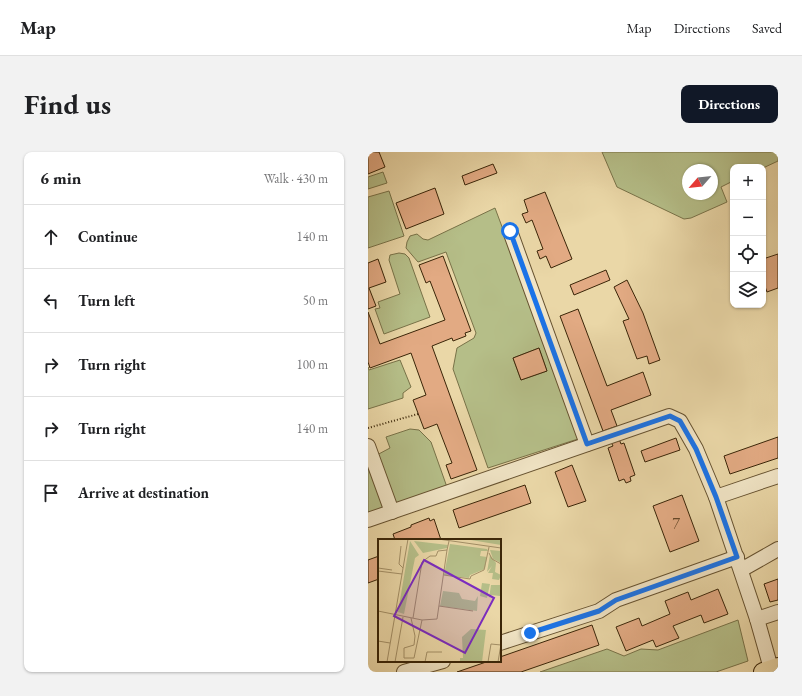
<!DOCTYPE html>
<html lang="en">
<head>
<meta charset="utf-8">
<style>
  :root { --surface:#fff; --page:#f2f2f2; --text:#202124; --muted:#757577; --line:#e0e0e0; --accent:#111827 }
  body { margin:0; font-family:"EB Garamond",serif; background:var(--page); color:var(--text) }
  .controls { position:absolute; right:12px; top:12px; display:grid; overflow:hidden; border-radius:8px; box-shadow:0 1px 3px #0004 }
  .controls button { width:36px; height:36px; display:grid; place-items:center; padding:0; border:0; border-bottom:1px solid var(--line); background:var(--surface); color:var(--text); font:20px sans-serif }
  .compass { position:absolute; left:314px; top:12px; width:36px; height:36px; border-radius:50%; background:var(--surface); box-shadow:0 1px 3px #0004; rotate:242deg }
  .stop { position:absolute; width:12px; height:12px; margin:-9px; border:3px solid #1a73e8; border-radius:50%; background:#fff }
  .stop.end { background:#1a73e8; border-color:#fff; box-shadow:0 1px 4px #0008 }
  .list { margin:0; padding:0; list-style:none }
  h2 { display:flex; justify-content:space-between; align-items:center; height:52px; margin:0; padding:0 16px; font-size:17px }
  h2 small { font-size:13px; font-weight:400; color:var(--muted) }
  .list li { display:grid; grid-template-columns:26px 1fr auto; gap:12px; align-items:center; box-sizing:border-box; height:64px; padding:0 16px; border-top:1px solid var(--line) }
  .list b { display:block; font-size:15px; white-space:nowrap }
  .list em { font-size:13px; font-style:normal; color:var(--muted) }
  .icon { flex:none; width:22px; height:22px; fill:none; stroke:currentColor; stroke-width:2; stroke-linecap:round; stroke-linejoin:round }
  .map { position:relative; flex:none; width:410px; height:520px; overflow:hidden; border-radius:8px }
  header { display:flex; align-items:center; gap:24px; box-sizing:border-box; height:56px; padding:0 20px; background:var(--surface); border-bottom:1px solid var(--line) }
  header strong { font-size:19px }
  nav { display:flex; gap:22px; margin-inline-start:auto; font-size:14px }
  .intro { display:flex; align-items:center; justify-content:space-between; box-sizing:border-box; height:96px; padding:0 24px }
  h1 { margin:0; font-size:28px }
  .button { padding:10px 18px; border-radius:8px; background:var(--accent); color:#fff; font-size:14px; font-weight:700 }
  main { display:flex; gap:24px; padding:0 24px }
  aside { flex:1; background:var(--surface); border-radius:8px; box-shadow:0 1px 3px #0004 }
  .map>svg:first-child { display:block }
</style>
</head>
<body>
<header>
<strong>Map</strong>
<nav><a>Map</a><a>Directions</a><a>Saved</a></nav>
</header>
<div class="intro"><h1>Find us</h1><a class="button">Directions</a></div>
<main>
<aside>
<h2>6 min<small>Walk · 430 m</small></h2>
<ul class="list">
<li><svg class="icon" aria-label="ahead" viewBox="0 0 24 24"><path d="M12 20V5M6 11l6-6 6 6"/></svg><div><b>Continue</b></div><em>140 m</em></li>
<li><svg class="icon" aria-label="left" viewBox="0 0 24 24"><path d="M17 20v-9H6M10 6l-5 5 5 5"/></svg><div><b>Turn left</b></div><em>50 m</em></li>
<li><svg class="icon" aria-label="right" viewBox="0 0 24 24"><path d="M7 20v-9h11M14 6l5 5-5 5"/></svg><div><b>Turn right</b></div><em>100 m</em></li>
<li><svg class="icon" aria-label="right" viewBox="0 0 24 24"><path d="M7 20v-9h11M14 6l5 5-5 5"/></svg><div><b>Turn right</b></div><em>140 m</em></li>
<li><svg class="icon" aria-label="arrive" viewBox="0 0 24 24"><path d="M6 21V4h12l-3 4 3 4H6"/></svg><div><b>Arrive at destination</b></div></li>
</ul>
</aside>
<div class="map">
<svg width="410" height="520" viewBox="0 0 410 520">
  <rect width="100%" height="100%" fill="#ead7a7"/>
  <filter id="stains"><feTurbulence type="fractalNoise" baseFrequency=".005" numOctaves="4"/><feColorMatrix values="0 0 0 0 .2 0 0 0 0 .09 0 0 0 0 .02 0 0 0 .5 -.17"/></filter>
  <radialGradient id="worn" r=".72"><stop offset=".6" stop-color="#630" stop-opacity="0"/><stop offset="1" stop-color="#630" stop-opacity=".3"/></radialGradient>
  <g fill="#b5be88" stroke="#787248" fill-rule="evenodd">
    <path d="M234 0H410V9L395 16 365 15V29L353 35 359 50 323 66 316 67 249 35ZM320 18H344V42H320Z"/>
    <polygon points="15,20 19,31 0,37 0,25"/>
    <polygon points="21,39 36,84 0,96 0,45"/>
    <path d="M127 56 213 286 120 316 85 217 89 196 106 186 108 181 78 100 50 110 38 96 39 90 42 84 49 82 55 87 60 88ZM171 196 179 219 153 228 145 206Z"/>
    <polygon points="31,101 37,102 41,106 62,165 16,182 7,157 12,156 10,150 32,142 21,108 22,103"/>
    <polygon points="32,208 43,235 35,241 35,246 0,257 0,215 1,218"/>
    <polygon points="42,277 51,278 63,290 80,338 27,355 7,304 22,296 18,285"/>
    <polygon points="0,299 21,358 0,365"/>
    <polygon points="370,468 380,509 348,520 172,520 239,497 256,504 273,497 290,498"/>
  </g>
  <g fill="#e2aa83" stroke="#3a2508">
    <polygon points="0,0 11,0 17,15 0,22"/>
    <polygon points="125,12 129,21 97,33 94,24"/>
    <polygon points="67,36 76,62 38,77 28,51"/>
    <polygon points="177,40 204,107 183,116 178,104 172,107 169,99 175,97 164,68 158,71 154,62 160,60 156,48"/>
    <polygon points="410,102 410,136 399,140 395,129 395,107"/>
    <polygon points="75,104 103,179 97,181 98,184 85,189 84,186 64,194 109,318 83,327 78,313 84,311 69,272 56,277 45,248 58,243 43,201 2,216 0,210 0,160 12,192 77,168 62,129 58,131 51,113"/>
    <polygon points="10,107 18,130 1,136 8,154 0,157 0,111"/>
    <polygon points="238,118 242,128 206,143 202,133"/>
    <polygon points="259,128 275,161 292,208 281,212 279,204 269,207 255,169 261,167 246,135"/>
    <polygon points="210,157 239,234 275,220 283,243 243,258 249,274 235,279 192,164"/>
    <polygon points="171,196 179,219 153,228 145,206"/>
    <polygon points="410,285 410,306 362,322 356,304"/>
    <polygon points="308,286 312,298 277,310 273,299"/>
    <polygon points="251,287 253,292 256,291 267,323 262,325 263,329 258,331 256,327 251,329 240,296 245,294 243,290"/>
    <polygon points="204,313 218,349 200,355 187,320"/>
    <polygon points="157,333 163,351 91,376 85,358"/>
    <polygon points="314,343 331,389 302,400 285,354"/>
    <polygon points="61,366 62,369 66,367 73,388 27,388 25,382 43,375 43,373"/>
    <polygon points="11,404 11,427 0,431 0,408"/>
    <polygon points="410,427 410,448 402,450 396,432"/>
    <polygon points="350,437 360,462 336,471 333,463 305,474 311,486 288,495 285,488 258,499 248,475 271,466 274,474 302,462 297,449 320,440 323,448"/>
    <polygon points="224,473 231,493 153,520 89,520 121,509 132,509 132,505"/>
  </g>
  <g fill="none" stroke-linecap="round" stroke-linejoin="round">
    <g stroke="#665230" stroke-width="16">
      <g id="minor">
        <polyline points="142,79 219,292"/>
        <polyline points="0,294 24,360"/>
        <polyline points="348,345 410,324"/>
        <polyline points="0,368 301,264 312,269 328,297 348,345 389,467 404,520"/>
        <polyline points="373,418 410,397"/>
        <polyline points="389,467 410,460"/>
        <polyline points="132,491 231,459 248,448 369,405"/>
        <polyline points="36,520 75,509"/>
      </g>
    </g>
    <g stroke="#3a2508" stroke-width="20">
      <polyline id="major" points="395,520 410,515"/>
    </g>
    <polyline stroke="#3a2508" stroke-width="2" stroke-dasharray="1 2" stroke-linecap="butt" points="0,276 50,262"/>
    <use href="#minor" stroke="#f1e5c6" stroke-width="14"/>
    <use href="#major" stroke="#ead7a7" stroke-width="18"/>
  </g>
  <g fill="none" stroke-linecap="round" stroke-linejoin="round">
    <polyline stroke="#1a73e8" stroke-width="5" points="142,79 219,292 302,264 312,269 328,297 348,345 369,405 248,448 231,459 162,481"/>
  </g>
  <g text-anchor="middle" stroke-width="3" stroke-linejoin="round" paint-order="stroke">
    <g font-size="16" fill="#644627">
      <text x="308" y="377">7</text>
    </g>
  </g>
  <g transform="translate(10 387)">
    <rect width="123" height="123" fill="#ead7a7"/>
    <path d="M83 0H123V6L93 1ZM32 2 41 16 37 19 26 75 20 73ZM36 2 70 6 69 9 45 14ZM72 5 109 10 110 12H103L102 17 109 18 107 30 92 36 91 39 66 36ZM112 11 123 12V24L115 20ZM112 16 118 24 117 33 123 36 121 41 114 40 115 34H110L114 27 109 33ZM104 44 112 45 109 59 102 57ZM113 46H123L122 57 113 56 111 59ZM65 52 81 54 84 60 97 62 100 57 99 72 62 67ZM93 90 108 91 104 123H82V119H85L84 98Z" fill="#b5be88"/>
    <path fill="none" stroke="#a49067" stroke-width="1" d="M60 0 123 9M23 7 21 25 25 29M111 14 114 20 123 25M0 29 14 31M0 32 24 35M66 36 92 40 93 37 106 31 111 8M61 67 95 72M0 72 44 81 59 80 69 11M33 79 37 97 36 106 26 109V119H36L44 81M35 79 44 23 52 17H58L60 12 69 11 71 2M0 102 12 104M9 123 30 0M17 123 25 78M47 123 49 113H64M110 123 113 105 123 106M120 123 123 105"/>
    <path fill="#7b2cbf" fill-opacity="0.15" stroke="#7b2cbf" stroke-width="2" d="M46 21 116 59 87 114 16 77Z"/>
    <rect width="123" height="123" fill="none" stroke="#3a2508" stroke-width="2"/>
  </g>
  <rect width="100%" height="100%" filter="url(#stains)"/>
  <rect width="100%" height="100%" fill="url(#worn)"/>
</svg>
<div class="controls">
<button>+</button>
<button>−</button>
<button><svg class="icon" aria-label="locate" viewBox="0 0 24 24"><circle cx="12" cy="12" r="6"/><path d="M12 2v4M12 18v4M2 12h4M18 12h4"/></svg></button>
<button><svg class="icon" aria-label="layers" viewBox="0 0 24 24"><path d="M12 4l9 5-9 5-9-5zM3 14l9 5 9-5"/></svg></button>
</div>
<svg class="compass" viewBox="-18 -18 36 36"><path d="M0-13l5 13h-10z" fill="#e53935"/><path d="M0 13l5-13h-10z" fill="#757577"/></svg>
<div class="stop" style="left:142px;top:79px"></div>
<div class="stop end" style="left:162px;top:481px"></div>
</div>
</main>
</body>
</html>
